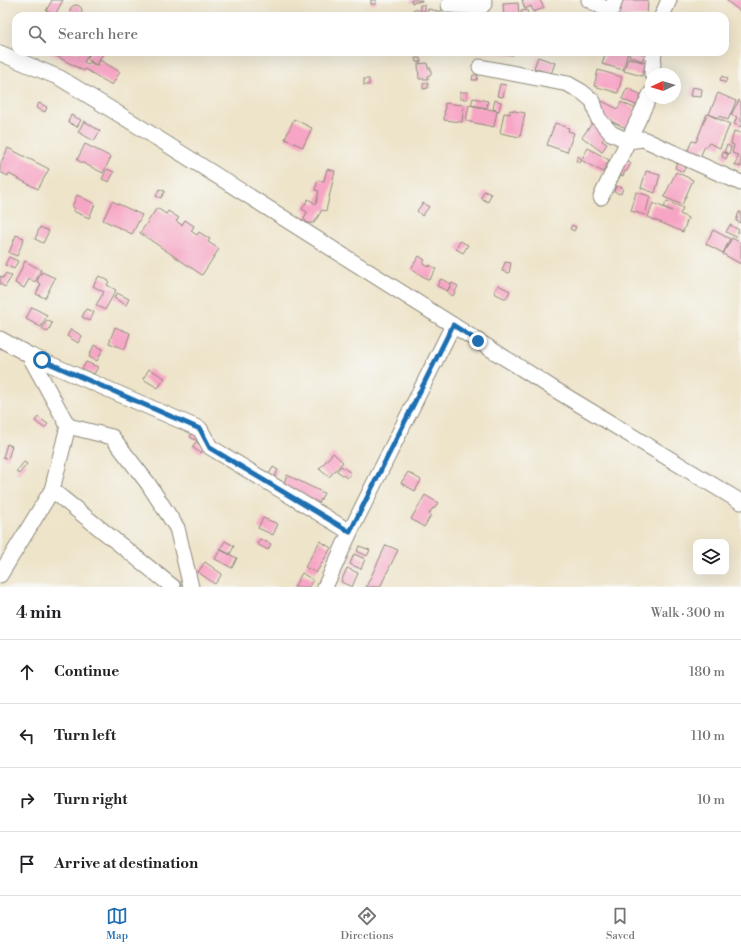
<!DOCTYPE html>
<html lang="en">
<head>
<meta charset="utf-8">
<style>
  :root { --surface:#fff; --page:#f6f6f6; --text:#202124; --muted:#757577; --line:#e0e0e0; --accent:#1f6fb2 }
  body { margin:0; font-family:"Libre Bodoni",serif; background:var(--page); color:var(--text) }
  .controls { position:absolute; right:12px; bottom:12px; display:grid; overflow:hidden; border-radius:8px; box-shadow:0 4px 16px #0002 }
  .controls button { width:36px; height:36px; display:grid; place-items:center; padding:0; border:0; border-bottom:1px solid var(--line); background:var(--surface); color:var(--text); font:20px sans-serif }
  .compass { position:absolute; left:645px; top:68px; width:36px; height:36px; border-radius:50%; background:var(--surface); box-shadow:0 4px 16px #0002; rotate:266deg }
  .stop { position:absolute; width:12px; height:12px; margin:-9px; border:3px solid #1f6fb2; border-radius:50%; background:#fff }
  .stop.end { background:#1f6fb2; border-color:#fff; box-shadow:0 1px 4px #0008 }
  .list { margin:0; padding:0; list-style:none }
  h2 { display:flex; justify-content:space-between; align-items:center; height:52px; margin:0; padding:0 16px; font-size:17px }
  h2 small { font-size:13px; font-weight:400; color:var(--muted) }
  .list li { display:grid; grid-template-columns:26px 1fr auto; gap:12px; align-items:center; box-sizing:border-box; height:64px; padding:0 16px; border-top:1px solid var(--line) }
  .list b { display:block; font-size:15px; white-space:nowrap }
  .list em { font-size:13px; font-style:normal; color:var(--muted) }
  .icon { flex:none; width:22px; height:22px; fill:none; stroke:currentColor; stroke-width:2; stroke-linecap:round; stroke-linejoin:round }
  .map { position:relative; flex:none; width:741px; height:587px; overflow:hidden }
  .search { position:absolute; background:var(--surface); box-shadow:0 4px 16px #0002; left:12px; right:12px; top:12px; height:44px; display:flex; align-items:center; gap:10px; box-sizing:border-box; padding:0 14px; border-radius:12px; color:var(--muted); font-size:15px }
  .sheet { height:308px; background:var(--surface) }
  nav { display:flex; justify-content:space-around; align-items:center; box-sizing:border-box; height:56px; border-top:1px solid var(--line); background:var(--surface); font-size:11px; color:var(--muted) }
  nav a { display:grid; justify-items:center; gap:2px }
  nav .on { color:var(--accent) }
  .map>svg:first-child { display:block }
</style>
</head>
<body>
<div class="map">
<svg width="741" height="587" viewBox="0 0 741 587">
  <rect width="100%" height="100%" fill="#f6f6f2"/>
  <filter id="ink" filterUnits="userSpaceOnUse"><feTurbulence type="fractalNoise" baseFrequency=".025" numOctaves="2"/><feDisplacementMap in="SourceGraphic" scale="8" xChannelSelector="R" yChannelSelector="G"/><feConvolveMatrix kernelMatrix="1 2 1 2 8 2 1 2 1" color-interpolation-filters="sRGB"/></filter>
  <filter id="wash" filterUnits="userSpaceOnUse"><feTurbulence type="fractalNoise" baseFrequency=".012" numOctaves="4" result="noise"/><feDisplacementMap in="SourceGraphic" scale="16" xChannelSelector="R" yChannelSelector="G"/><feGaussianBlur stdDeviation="0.9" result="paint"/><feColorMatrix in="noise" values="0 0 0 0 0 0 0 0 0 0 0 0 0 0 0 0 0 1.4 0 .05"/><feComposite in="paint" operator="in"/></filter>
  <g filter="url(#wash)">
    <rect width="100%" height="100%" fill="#eee4ca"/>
    <g id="blocks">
      <g fill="#f7a5c5">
        <polygon points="52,0 63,0 55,15 46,11"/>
        <rect x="371" y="0" width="5" height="4"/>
        <polygon points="411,0 422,0 422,1 412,3"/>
        <polygon points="522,0 540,0 544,8 533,12 531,6 525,9"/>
        <polygon points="623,0 648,0 647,16 617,16 618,4 622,4"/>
        <polygon points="726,0 741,0 741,12"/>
        <polygon points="518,3 519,16 504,16 503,4"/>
        <circle cx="76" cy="11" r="6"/>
        <rect x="420" y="5" width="5" height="6"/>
        <polygon points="414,9 418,10 417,14 413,13"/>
        <polygon points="428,9 438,11 437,16 427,16"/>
        <polygon points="449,9 450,16 441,16 441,10"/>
        <polygon points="468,10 477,11 476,16 467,16"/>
        <polygon points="527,10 528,16 521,16 521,11"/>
        <polygon points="49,52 90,52 84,62 88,64 90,62 97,66 100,60 120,72 112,85 85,69 84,71"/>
        <polygon points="91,52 104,52 96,65 87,59"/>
        <polygon points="496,52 513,52 513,55 496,53"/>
        <polygon points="606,52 628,52 623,70 602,64"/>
        <polygon points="630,52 639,52 645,54 642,61 629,56"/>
        <polygon points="538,57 555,63 551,74 534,68"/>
        <polygon points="415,58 420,58 421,62 416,62"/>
        <polygon points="628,58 646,63 642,76 624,71"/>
        <polygon points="427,63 428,68 431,68 431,75 428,75 428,79 419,79 418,64"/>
        <polygon points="598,70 622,77 618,93 594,86"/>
        <polygon points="473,75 478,75 477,80 472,80"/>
        <polygon points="722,76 727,79 725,83 720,80"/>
        <rect x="364" y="79" width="5" height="6"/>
        <polygon points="428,82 428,88 423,89 423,83"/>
        <polygon points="500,84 506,85 503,97 497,96"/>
        <polygon points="692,87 702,89 701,97 690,96"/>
        <polygon points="627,88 642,95 638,106 622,99"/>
        <rect x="460" y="92" width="7" height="7"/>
        <polygon points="718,93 736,101 728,120 719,116 718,118 709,114"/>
        <polygon points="473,98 488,101 487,108 471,105"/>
        <polygon points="495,100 501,102 499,111 493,109"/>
        <polygon points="739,100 741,102 741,127 734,124 737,117 731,115"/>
        <polygon points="602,101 618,109 621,102 636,109 628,129 602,117 600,106"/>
        <polygon points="39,103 47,107 45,112 36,108"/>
        <polygon points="445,103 464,105 462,122 444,120"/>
        <polygon points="469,105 497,111 494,127 466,121"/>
        <polygon points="510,110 525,113 520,137 500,133 504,113 510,114"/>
        <polygon points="707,114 730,124 720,148 709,143 707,146 705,146 700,157 687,152 692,141 696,142"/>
        <polygon points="71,115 81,120 77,127 68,122"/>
        <polygon points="294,119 312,128 303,147 285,139"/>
        <polygon points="84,121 100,131 94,141 78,132"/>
        <polygon points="594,121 608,132 602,141 607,144 602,152 582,137"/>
        <polygon points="555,123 569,128 568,131 574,133 567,152 547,145"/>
        <polygon points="734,131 741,133 741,167 735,165 738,155 732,153 734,145 731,144"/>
        <polygon points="85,144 111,157 103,173 77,160"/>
        <polygon points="727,145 731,147 729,154 724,152"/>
        <polygon points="8,148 49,169 38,189 9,174 8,176 0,172 0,165"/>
        <polygon points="588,148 609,160 603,172 581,160 580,163 576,161 578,156 582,159"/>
        <polygon points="723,152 728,154 726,159 722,157"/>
        <polygon points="624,160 631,163 627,171 625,171 623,176 617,173"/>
        <polygon points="677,162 686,166 683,172 675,168"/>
        <polygon points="107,169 114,172 109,182 102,179"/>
        <polygon points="327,169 335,171 326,211 322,210 314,223 308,223 304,219 307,212 302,209 308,199 316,204 319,191 315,190 318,180 324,181"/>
        <polygon points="646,171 660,175 655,193 641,188"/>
        <polygon points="676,172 693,180 682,205 664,197"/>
        <polygon points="616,186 623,188 621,194 614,192"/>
        <polygon points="159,189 165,191 161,198 156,196"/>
        <polygon points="484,191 491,194 488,202 481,198"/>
        <polygon points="636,192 650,196 645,215 631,211"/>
        <polygon points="77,195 95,204 89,218 73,211 75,208 72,207"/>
        <polygon points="112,201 142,215 132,234 103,220"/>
        <polygon points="667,201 683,208 680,214 688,218 683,232 648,217 653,203 672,211 664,207"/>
        <polygon points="423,203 429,207 422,216 417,211"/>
        <polygon points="157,208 166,214 168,211 179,218 176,221 182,225 185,220 194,226 191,231 197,235 199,232 210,239 208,242 219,249 202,275 140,233"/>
        <polygon points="739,212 741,212 741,223 736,221"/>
        <polygon points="572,225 576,227 574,231 570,229"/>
        <polygon points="730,225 739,230 736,237 726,232"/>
        <polygon points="40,227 49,231 43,243 35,239"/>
        <polygon points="713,230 730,239 723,253 706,244"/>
        <polygon points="16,235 24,238 17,256 9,253"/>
        <polygon points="732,238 741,243 741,264 723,254"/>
        <polygon points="460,241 468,245 463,253 456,249"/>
        <polygon points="419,256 425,260 423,263 428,267 430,265 436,269 429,280 411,269"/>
        <polygon points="9,257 18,261 14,269 5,265"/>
        <polygon points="25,261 41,270 35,282 29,279 24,288 15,283"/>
        <polygon points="505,262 511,263 509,273 502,271"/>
        <polygon points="42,272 55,278 45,298 36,294 41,284 37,281"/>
        <polygon points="6,273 12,276 5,287 0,284 0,276 3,278"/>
        <polygon points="99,276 109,281 107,285 116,290 105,310 96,305 104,292 93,286"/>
        <polygon points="441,279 451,284 447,291 437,286"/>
        <polygon points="452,283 458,286 453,296 447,292"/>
        <polygon points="498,285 510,291 506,299 494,293"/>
        <polygon points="117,293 129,299 126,305 114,298"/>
        <polygon points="32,307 47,315 41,327 26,319"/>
        <polygon points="86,309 94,312 90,321 82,317"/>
        <polygon points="47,320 52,323 48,332 42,329"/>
        <polygon points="115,327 130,333 125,349 109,343"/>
        <polygon points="71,329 82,336 78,343 67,336"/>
        <polygon points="94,345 103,349 97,361 89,357"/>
        <polygon points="86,362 98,367 94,374 82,369"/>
        <polygon points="149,369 165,378 158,388 143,379"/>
        <polygon points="38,417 48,424 44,428 35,421"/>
        <polygon points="193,431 201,435 197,441 190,437"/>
        <polygon points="196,442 204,448 201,453 192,447"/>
        <polygon points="7,444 12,446 8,459 3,457"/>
        <polygon points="333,453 343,462 329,477 319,469"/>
        <polygon points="24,462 27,464 19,474 16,472"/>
        <polygon points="341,466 351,473 347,478 337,471"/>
        <polygon points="273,467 278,470 273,480 267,478"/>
        <polygon points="408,472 421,480 415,491 401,483"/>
        <polygon points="287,475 324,493 319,503 283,485"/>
        <polygon points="425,495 438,503 434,509 433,508 429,514 431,515 424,527 411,519"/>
        <polygon points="263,518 278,524 273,535 258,528"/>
        <polygon points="260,539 271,544 268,550 257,544"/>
        <polygon points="225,541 234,546 230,554 220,549"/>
        <polygon points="320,541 331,548 316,573 305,567"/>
        <polygon points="386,545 398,550 380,587 366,587"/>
        <polygon points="359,546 370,550 367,556 357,551"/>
        <polygon points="220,550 237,558 232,568 215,559"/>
        <polygon points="354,554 365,559 361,569 350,564"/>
        <polygon points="205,562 222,574 215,584 198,572"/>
        <polygon points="347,568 358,573 352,587 341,582"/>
        <polygon points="302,573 313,580 309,587 294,587"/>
      </g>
    </g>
  </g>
  <g filter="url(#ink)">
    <use href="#blocks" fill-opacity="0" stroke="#8c887a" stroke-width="1"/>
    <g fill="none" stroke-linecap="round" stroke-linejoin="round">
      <g stroke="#8c887a" stroke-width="17">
        <g id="street">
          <polyline points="589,0 604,8 612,9 615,0"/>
          <polyline points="449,5 481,7 484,4 484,0"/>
          <polyline points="662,16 669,0"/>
          <polyline points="0,53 60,78 135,124 554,389 741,502"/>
          <polyline points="480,67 568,84 582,92 593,101 598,118 611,133 628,141 643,139 741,183"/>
          <polyline points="652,74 654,52"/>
          <polyline points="601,197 651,93"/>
          <polyline points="0,339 29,355 200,429 210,447 350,532 325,587"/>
          <polyline points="68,426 112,437 147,482 177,528 191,587"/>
          <polyline points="52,490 173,587"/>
          <polyline points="350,532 453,325"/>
          <polyline points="0,575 52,490 68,426 29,355"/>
        </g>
      </g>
      <use href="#street" stroke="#fff" stroke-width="15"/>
    </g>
  </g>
  <g fill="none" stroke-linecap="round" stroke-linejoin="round" filter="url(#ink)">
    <polyline stroke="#1f6fb2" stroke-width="5" points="42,360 200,429 210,448 350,532 453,325 478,341"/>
  </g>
</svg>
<div class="controls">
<button><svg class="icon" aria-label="layers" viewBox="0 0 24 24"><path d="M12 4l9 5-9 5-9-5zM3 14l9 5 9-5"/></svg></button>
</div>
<svg class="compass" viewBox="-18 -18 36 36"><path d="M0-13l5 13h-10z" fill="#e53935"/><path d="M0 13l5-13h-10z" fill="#757577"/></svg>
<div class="stop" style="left:42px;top:360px"></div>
<div class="stop end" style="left:478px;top:341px"></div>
<div class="search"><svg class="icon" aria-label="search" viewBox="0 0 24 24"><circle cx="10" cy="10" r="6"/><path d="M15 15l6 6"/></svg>Search here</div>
</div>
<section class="sheet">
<h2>4 min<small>Walk · 300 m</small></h2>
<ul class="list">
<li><svg class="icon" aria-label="ahead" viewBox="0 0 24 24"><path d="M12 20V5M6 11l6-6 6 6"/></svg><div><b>Continue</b></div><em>180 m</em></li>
<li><svg class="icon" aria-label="left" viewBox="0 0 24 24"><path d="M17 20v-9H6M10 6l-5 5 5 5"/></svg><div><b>Turn left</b></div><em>110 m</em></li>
<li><svg class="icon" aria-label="right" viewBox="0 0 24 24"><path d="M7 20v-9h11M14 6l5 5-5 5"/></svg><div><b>Turn right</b></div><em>10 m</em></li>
<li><svg class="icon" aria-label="arrive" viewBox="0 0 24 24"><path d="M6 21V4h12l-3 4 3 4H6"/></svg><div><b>Arrive at destination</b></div></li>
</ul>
</section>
<nav>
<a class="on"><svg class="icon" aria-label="map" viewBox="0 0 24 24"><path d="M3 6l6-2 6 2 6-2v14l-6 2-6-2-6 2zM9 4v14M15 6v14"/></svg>Map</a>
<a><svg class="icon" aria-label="directions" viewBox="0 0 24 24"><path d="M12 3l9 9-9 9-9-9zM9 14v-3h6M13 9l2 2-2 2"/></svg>Directions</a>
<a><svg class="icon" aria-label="saved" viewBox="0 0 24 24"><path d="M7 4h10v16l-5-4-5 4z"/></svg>Saved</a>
</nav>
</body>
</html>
